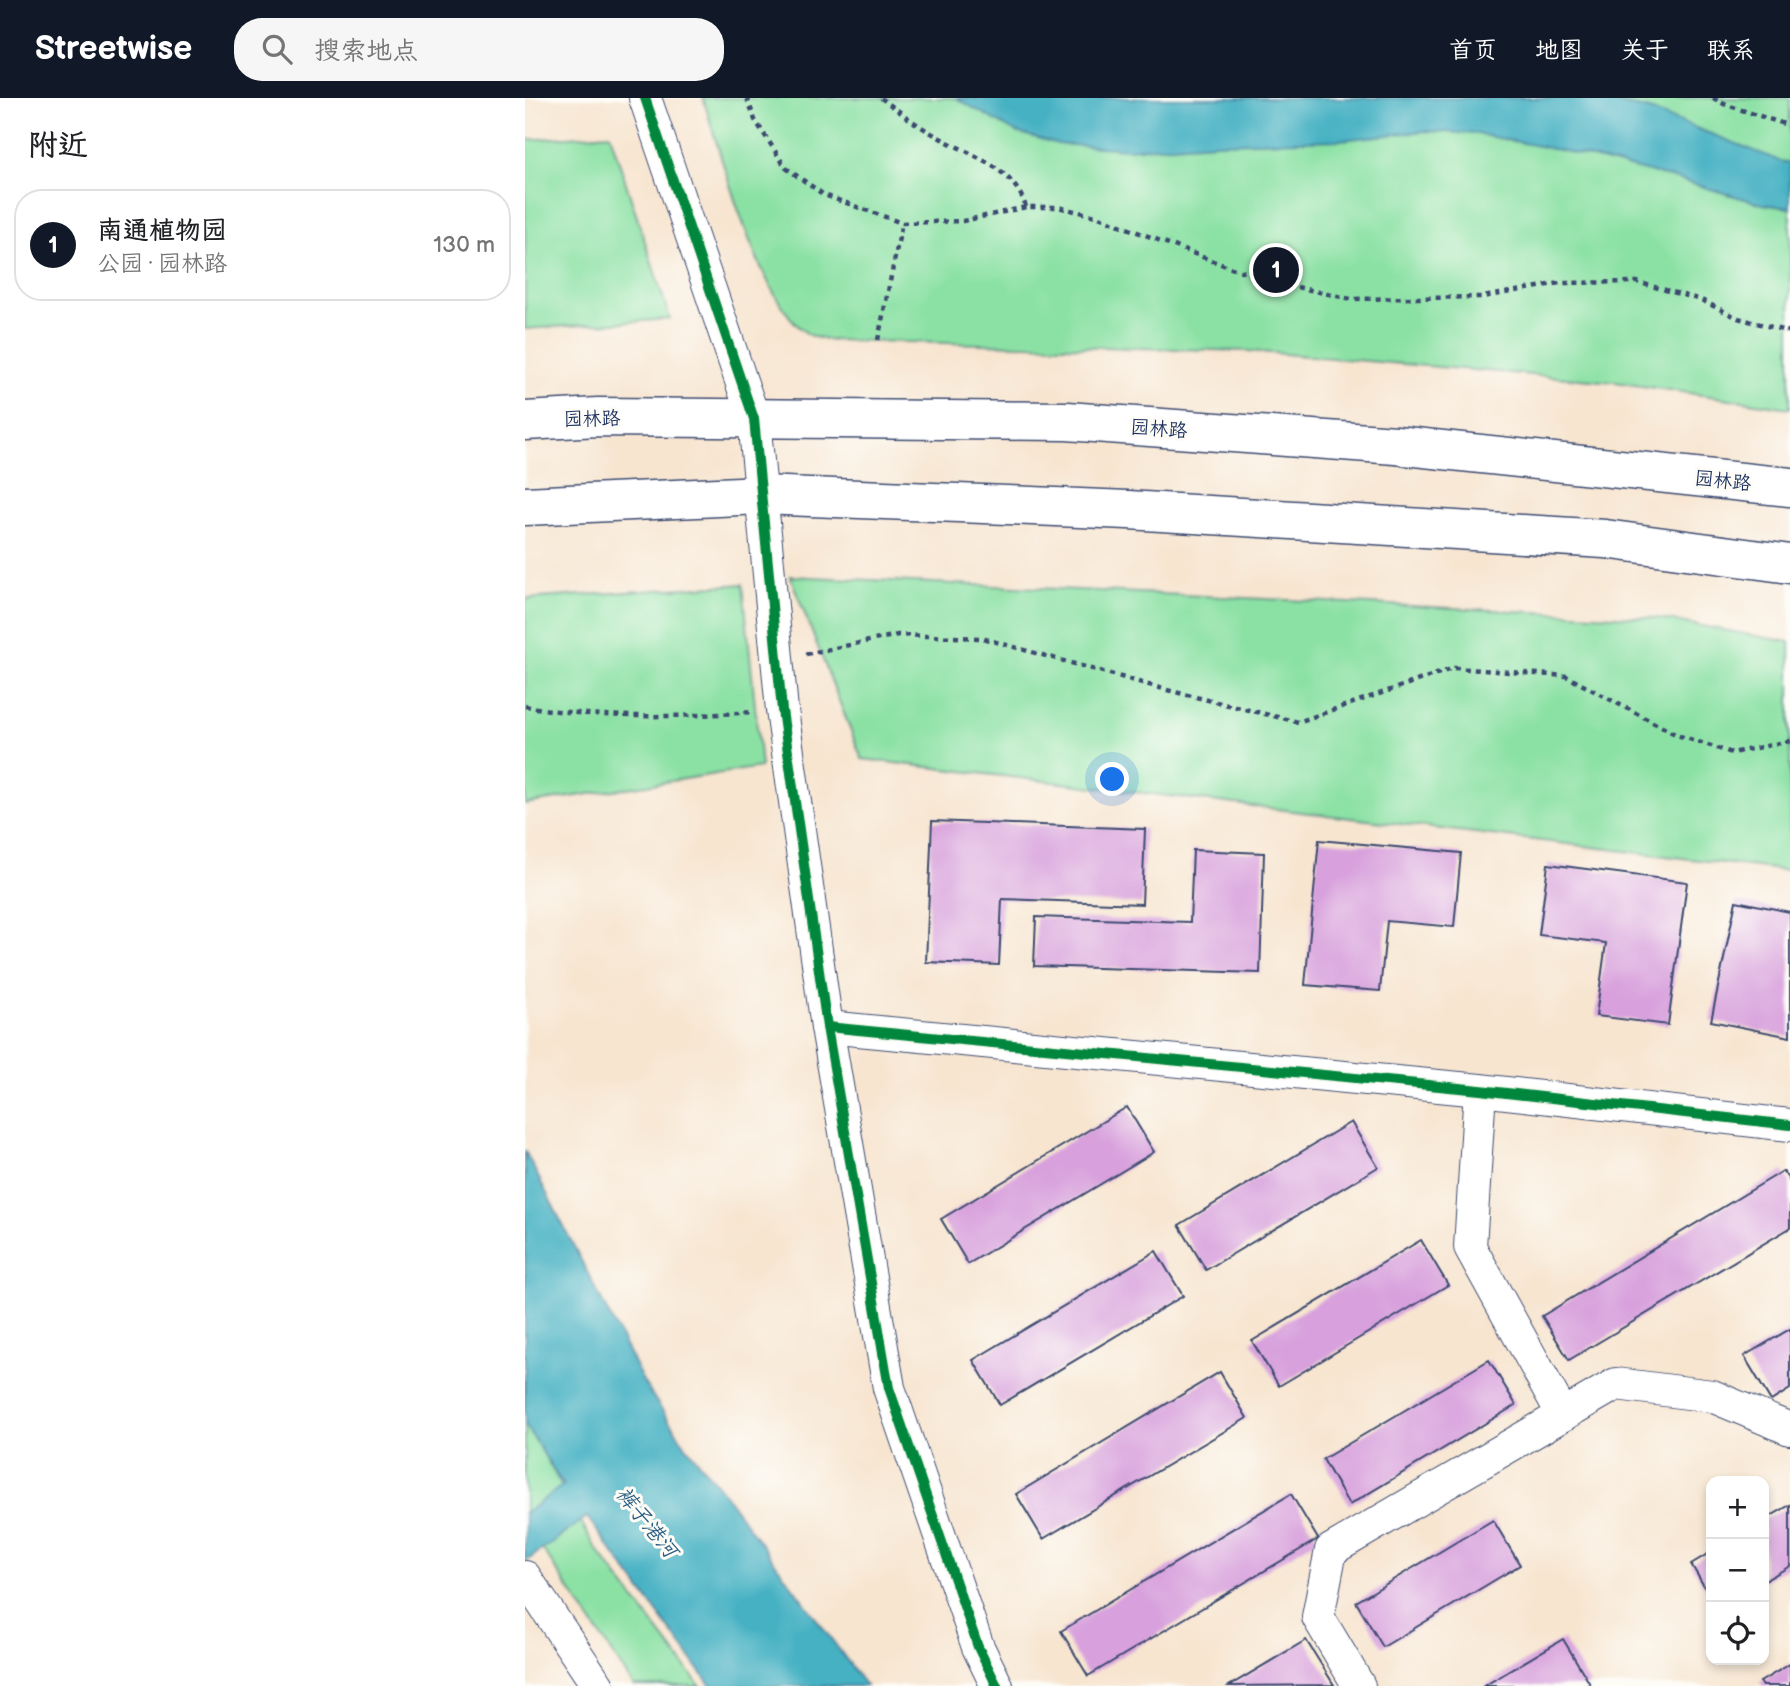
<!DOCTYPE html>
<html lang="zh">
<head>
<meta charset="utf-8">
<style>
  :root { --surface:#fff; --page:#f6f6f6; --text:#202124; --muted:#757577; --line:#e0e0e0; --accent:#111827 }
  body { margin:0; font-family:"Balsamiq Sans","LXGW WenKai TC",sans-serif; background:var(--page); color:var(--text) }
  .controls { position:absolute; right:21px; bottom:21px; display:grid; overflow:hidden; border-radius:14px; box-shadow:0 4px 10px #0003 }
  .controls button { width:63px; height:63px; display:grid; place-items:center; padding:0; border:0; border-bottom:2px solid var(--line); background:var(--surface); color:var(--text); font:35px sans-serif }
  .you { position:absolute; left:588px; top:682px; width:24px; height:24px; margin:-18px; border:5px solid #fff; border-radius:50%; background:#1a73e8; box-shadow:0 0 0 10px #1a73e833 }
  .badge { display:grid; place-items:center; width:46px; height:46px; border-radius:50%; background:var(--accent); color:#fff; font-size:23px; font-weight:700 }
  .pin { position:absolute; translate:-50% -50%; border:4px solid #fff; box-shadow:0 2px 7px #0006 }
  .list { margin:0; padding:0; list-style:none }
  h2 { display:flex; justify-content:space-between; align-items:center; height:91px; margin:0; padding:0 28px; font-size:30px }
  h2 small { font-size:23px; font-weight:400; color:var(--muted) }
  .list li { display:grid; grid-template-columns:46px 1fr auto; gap:21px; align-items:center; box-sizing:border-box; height:112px; margin:0 14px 14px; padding:0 14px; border:2px solid var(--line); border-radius:28px }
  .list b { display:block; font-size:26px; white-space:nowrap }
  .list p { margin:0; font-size:23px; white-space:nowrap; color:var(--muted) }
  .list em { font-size:23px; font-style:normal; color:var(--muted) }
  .icon { flex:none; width:38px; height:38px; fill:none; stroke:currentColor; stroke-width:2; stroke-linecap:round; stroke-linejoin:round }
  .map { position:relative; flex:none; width:1265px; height:1588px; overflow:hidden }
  header { display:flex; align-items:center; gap:42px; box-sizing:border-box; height:98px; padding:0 35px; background:var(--accent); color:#fff }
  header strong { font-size:33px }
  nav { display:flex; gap:38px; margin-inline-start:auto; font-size:24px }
  .search { width:490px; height:63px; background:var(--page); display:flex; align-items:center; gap:18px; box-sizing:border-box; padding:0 24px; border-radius:28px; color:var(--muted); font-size:26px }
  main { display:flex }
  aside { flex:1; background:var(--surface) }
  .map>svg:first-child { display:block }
</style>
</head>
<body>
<header>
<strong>Streetwise</strong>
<div class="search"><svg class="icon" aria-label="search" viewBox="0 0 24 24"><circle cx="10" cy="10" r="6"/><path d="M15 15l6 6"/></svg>搜索地点</div>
<nav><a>首页</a><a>地图</a><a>关于</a><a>联系</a></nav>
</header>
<main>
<aside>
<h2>附近<small></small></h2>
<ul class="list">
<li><span class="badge">1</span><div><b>南通植物园</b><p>公园 · 园林路</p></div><em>130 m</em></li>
</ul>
</aside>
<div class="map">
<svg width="1265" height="1588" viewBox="0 0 1265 1588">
  <rect width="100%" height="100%" fill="#fdfcf7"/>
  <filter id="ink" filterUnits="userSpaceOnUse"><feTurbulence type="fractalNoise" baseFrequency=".0143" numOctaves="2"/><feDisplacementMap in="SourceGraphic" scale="14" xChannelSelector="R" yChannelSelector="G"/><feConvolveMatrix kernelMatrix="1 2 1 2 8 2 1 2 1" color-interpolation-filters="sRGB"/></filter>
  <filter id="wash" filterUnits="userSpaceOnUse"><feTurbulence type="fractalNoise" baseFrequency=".00686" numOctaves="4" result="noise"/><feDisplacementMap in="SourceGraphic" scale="28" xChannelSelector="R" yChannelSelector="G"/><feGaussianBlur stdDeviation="1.57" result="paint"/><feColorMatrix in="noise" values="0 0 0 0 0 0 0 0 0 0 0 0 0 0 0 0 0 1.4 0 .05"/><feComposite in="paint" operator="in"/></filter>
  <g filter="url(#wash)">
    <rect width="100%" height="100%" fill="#f7e5d0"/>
    <g fill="#8be1a4" stroke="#538881" stroke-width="2">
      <path d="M178 0H1265V310L1090 284 723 253 308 242C302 241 293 241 287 238 237 216 195 53 178 0Z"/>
      <polygon points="85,36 145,221 0,231 0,42"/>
      <polygon points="265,478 1132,520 1265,544 1265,773 337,661"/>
      <polygon points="218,486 236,669 0,706 0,501"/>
      <polygon points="0,1322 70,1449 175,1588 109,1588 0,1425"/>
    </g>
    <g fill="#45b1c3" stroke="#307090" stroke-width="2">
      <polygon points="431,0 1064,0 1122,11 1258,64 1265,64 1265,110 1237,106 1144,79 1039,53 952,36 901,33 815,42 690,45 602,51 533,46 491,34"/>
      <polygon points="0,1053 119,1285 158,1344 198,1394 341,1588 186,1588 62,1419 0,1464 0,1415 38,1387 0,1326"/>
    </g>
    <g id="blocks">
      <g fill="#d8a1dd">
        <polygon points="407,723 620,731 617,806 477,801 474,867 401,864"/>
        <polygon points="794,742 936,755 929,829 862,823 855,893 780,887"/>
        <polygon points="668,752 739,755 735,875 509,868 511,819 665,824"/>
        <polygon points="1023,766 1162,784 1143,927 1071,918 1081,845 1014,837"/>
        <polygon points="1211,803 1265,814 1265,939 1186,923"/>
        <polygon points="602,1009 629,1054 443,1166 416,1121"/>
        <polygon points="826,1024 853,1069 681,1172 654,1127"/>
        <polygon points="1258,1073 1265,1084 1265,1130 1044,1262 1017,1218"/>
        <polygon points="896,1142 923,1187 754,1288 727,1243"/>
        <polygon points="631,1153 658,1198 475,1307 448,1262"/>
        <polygon points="1265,1231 1265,1291 1246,1303 1219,1258"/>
        <polygon points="964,1262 991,1307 824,1407 798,1361"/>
        <polygon points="695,1274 722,1320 518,1441 491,1396"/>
        <polygon points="766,1396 793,1441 563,1578 536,1533"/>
        <polygon points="1265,1407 1265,1468 1239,1483 1239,1422"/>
        <polygon points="968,1422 995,1467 858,1549 831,1504"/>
        <polygon points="1186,1454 1186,1500 1166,1466"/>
        <polygon points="1038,1541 1065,1586 1061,1588 959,1588"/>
        <polygon points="781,1542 809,1587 704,1588"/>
        <polygon points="1265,1566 1265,1588 1238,1588 1235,1584"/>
      </g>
    </g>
  </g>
  <g filter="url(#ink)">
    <use href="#blocks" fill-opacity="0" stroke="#3c4a6f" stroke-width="2"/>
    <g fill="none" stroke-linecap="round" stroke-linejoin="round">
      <g stroke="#3c4a6f" stroke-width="34">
        <g id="minor">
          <polyline points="120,0 229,321 257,612 302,929 364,1290 453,1549 472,1588"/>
          <polyline points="302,929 955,992 1265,1027"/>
          <polyline points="955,992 945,1149 1038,1317"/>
          <polyline points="0,1479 73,1588"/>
          <polyline points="834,1588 793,1519 806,1452 1091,1286 1187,1298 1265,1331"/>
        </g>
      </g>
      <g stroke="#3c4a6f" stroke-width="41">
        <g id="major">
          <polyline points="0,323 73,319 542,323 871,347 1265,389"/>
          <polyline points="0,408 236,397 603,412 1080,441 1265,466"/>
        </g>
      </g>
      <g stroke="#3c4a6f" stroke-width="4.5" stroke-dasharray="5 5" stroke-linecap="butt">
        <polyline points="222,0 230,22 261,70 299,97 377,125 438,123 501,109 533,109 571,118 706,170 776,190 826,201 958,199 1035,185 1112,184 1176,202 1213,220 1265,234"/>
        <path d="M356 0C374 13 391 27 410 37 444 57 488 68 501 109"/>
        <polyline points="1188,0 1199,6 1265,28"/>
        <polyline points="353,242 377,125"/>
        <polyline points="281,556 373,537 457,540 642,592 773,624 929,570 1041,578 1152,637 1207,655 1265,643"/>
        <path d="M0 608C76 622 153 619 229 614"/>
      </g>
      <use href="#minor" stroke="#fff" stroke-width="32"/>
      <use href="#major" stroke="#fff" stroke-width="38"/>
      <g stroke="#fdfcf7" stroke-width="15">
        <g id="cycleway">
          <polyline points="120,0 229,321 257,612 302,929 364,1290 453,1549 472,1588"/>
          <polyline points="302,929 955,992 1265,1027"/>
        </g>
      </g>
      <use href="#cycleway" stroke="#00873e" stroke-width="10"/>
    </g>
  </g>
  <g text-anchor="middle" stroke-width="6" stroke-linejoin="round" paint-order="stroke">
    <g font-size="19" fill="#1b2f5e" stroke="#fdfcf7">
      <text transform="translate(67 320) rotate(-1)" y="7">园林路</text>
      <text transform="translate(634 330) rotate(4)" y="7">园林路</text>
      <text transform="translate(1198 382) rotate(6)" y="7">园林路</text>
    </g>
    <g font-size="21" font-style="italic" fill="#2a5c81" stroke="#fdfcf7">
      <text transform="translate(122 1424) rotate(51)" y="7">裤子港河</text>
    </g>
  </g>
</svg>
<div class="controls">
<button>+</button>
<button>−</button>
<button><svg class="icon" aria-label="locate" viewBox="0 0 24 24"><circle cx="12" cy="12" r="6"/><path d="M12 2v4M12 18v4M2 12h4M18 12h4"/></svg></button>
</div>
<div class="you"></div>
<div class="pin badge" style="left:751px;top:172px">1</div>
</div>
</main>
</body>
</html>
